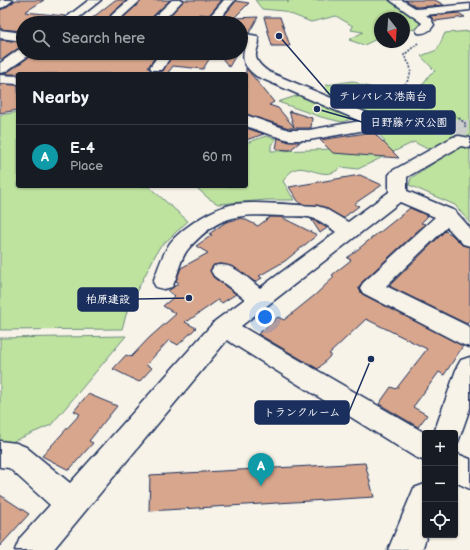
<!DOCTYPE html>
<html lang="en">
<head>
<meta charset="utf-8">
<style>
  :root { --surface:#171b24; --page:#242831; --text:#f1f3f6; --muted:#9ea1a6; --line:#363941; --accent:#d1495b }
  body { margin:0; font-family:"Balsamiq Sans","Klee One",sans-serif; background:var(--page); color:var(--text) }
  .controls { position:absolute; right:12px; bottom:12px; display:grid; overflow:hidden; border-radius:4px; box-shadow:0 1px 3px #0004 }
  .controls button { width:36px; height:36px; display:grid; place-items:center; padding:0; border:0; border-bottom:1px solid var(--line); background:var(--surface); color:var(--text); font:20px sans-serif }
  .compass { position:absolute; left:374px; top:12px; width:36px; height:36px; border-radius:50%; background:var(--surface); box-shadow:0 1px 3px #0004; rotate:163deg }
  .you { position:absolute; left:265px; top:317px; width:14px; height:14px; margin:-10px; border:3px solid #fff; border-radius:50%; background:#1a73e8; box-shadow:0 0 0 6px #1a73e833 }
  .badge { display:grid; place-items:center; width:26px; height:26px; border-radius:50%; background:var(--accent); color:#fff; font-size:13px; font-weight:700 }
  .pin { position:absolute; translate:-50% -33px; filter:drop-shadow(0 1px 2px #0008) }
  .pin::after { content:''; position:absolute; top:21px; width:14px; height:12px; background:inherit; clip-path:polygon(0 0,100% 0,50% 100%) }
  .list { margin:0; padding:0; list-style:none }
  h2 { display:flex; justify-content:space-between; align-items:center; height:52px; margin:0; padding:0 16px; font-size:17px }
  h2 small { font-size:13px; font-weight:400; color:var(--muted) }
  .list li { display:grid; grid-template-columns:26px 1fr auto; gap:12px; align-items:center; box-sizing:border-box; height:64px; padding:0 16px; border-top:1px solid var(--line) }
  .list b { display:block; font-size:15px; white-space:nowrap }
  .list p { margin:0; font-size:13px; white-space:nowrap; color:var(--muted) }
  .list em { font-size:13px; font-style:normal; color:var(--muted) }
  .icon { flex:none; width:22px; height:22px; fill:none; stroke:currentColor; stroke-width:2; stroke-linecap:round; stroke-linejoin:round }
  .map { position:relative; flex:none; width:470px; height:550px; overflow:hidden }
  .search { position:absolute; background:var(--surface); box-shadow:0 1px 3px #0004; left:16px; top:16px; width:232px; height:44px; display:flex; align-items:center; gap:10px; box-sizing:border-box; padding:0 14px; border-radius:22px; color:var(--muted); font-size:15px }
  .panel { position:absolute; background:var(--surface); box-shadow:0 1px 3px #0004; left:16px; top:72px; width:232px; height:116px; border-radius:4px }
  .map>svg:first-child { display:block }
</style>
</head>
<body>
<div class="map">
<svg width="470" height="550" viewBox="0 0 470 550">
  <rect width="100%" height="100%" fill="#f7f3e8"/>
  <filter id="ink" filterUnits="userSpaceOnUse"><feTurbulence type="fractalNoise" baseFrequency=".025" numOctaves="2"/><feDisplacementMap in="SourceGraphic" scale="8" xChannelSelector="R" yChannelSelector="G"/><feConvolveMatrix kernelMatrix="1 2 1 2 8 2 1 2 1" color-interpolation-filters="sRGB"/></filter>
  <g filter="url(#ink)">
    <g fill="#bee39e" stroke="#6c897e">
      <polygon points="255,0 287,0 288,3 288,0 389,0 422,22 418,29 404,30 404,18 380,18 379,38 364,45 349,40 363,32 351,30 353,26 336,16 311,22 283,11 262,9"/>
      <path d="M470 31V223L455 205 409 185 411 178 443 157 414 142 358 169 341 167C325 184 305 161 292 171 288 173 286 178 283 181L294 200H267L218 204 208 198 198 189 200 186H246V143L266 136 276 139 271 145V151C310 150 347 150 385 142L377 131 420 129 419 117 376 116 330 95 325 89 326 85 353 81 361 85 374 88 395 90 420 88 430 74 435 71 421 56 437 50 445 33Z"/>
      <polygon points="299,95 353,116 354,118 342,122 321,117 278,102"/>
      <polygon points="18,112 18,186 148,186 188,221 159,248 128,308 122,329 0,330 0,115"/>
      <polygon points="126,336 51,425 0,447 0,338"/>
    </g>
    <g fill="#d8a68c" stroke="#1b2f5e">
      <polygon points="16,0 44,0 25,12 65,16 58,23 23,23 23,31 0,29 0,10 5,8"/>
      <polygon points="115,0 127,0 110,15 113,20 122,19 142,0 170,0 150,19 149,23 74,23 81,18 91,19"/>
      <polygon points="184,0 222,0 209,15 199,14 193,20 168,18"/>
      <polygon points="405,0 435,0 444,5 417,7"/>
      <polygon points="236,1 249,3 234,18 258,17 249,33 241,32 241,23 230,23 234,18 223,17"/>
      <polygon points="458,13 465,17 435,21 430,16"/>
      <polygon points="264,17 280,17 290,46 272,46"/>
      <polygon points="0,40 23,42 23,48 17,49 3,59 0,59"/>
      <polygon points="30,53 116,53 156,56 148,67 152,72 163,71 174,53 213,53 203,69 173,66 167,74 37,74 18,72 18,74 5,74 29,57"/>
      <polygon points="218,53 237,53 229,67"/>
      <polygon points="246,68 274,102 269,105 278,108 294,127 289,111 312,118 311,128 289,128 246,114"/>
      <polygon points="0,84 18,85 18,110 0,113"/>
      <polygon points="246,128 264,134 246,140"/>
      <polygon points="373,132 399,158 333,153 320,140"/>
      <polygon points="278,138 289,142 300,142 290,150 276,149"/>
      <polygon points="360,175 382,185 354,204 359,206 343,218 324,207 300,204 289,187"/>
      <polygon points="410,208 428,216 421,223 425,224 362,282 359,289 362,294 463,346 444,375 439,372 413,407 427,415 418,427 379,404 391,387 396,389 427,349 366,319 329,354 331,355 318,369 258,334 278,317 284,320 315,295 334,277 332,275 351,260 347,258 378,233 379,233"/>
      <polygon points="270,217 281,217 317,235 285,261 259,276 262,278 255,282 234,267 221,264 214,265 210,270 213,277 236,294 222,303 218,300 188,321 187,320 185,322 196,328 178,345 169,340 146,365 152,368 139,382 113,369 126,355 131,357 149,338 176,314 163,306 175,296 168,291 179,283 176,281 181,268 208,253 196,246 212,235 209,234 226,222 242,218 258,226"/>
      <polygon points="311,219 317,222 327,228 320,233"/>
      <polygon points="445,231 451,234 462,245 470,247 470,320 467,324 389,286"/>
      <polygon points="88,394 117,406 89,441 93,443 69,470 42,456 80,414 74,411"/>
      <polygon points="365,463 374,497 149,511 150,475"/>
      <polygon points="0,495 29,514 0,546"/>
    </g>
    <g fill="none" stroke-linecap="round" stroke-linejoin="round">
      <polyline stroke="#cbcccc" stroke-width="15" stroke-dasharray="15 8" stroke-linecap="butt" points="430,125 470,128"/>
      <g stroke="#1b2f5e" stroke-width="3">
        <g id="minor">
          <polygon points="0,0 13,0 4,7 0,8"/>
          <polygon points="89,0 101,0 72,23 59,23"/>
          <polygon points="129,0 141,0 121,18 113,18 111,16 113,14"/>
          <polygon points="172,0 183,0 161,23 150,23 151,20"/>
          <polygon points="224,0 235,0 216,23 204,23"/>
          <path d="M390 0H402L417 9 470 4V10L426 15 431 19 434 25C430 31 425 34 418 33L416 30 422 23Z"/>
          <polygon points="0,30 23,33 23,41 0,38"/>
          <path d="M241 33 257 36C265 48 243 54 269 72L379 118 430 120 436 122 438 125 436 128 430 130 377 128 309 140H289L268 134 246 126V115L289 130H309L360 121 256 76C242 64 241 59 246 42L241 41Z"/>
          <polygon points="23,49 23,53 29,53 28,56 5,72 0,73 0,63 18,50"/>
          <polygon points="160,53 173,53 162,70 152,70 150,67"/>
          <polygon points="0,75 18,76 18,84 0,83"/>
          <path d="M459 136 470 138V148L461 146 407 177V191L455 211 470 228V246L463 244 447 227 386 286 470 327V347L461 344 363 293 360 288 363 283 435 217 400 202 241 326 425 433V461L415 457 227 340 53 550H15L20 538 50 505 9 468 0 467V441L16 443 26 447 70 483 215 321 245 299 214 276 211 271 214 266C232 261 247 278 260 288L336 232C329 227 320 220 312 218 303 215 291 217 282 216 238 214 220 214 189 248 179 259 179 275 172 287L164 289 156 287 153 282C158 269 162 255 170 243 183 227 214 207 235 204 261 201 290 205 317 206L324 208 348 222 389 192V175L392 171 453 137Z"/>
          <polygon points="470,357 470,408 458,442 455,443 455,433 434,433 457,367 461,360"/>
          <polygon points="455,453 470,459 470,489 455,482"/>
          <polygon points="425,484 425,535 427,535 422,550 388,550 414,488"/>
        </g>
      </g>
      <g stroke="#1b2f5e" stroke-width="1.5" stroke-dasharray="2 1.5" stroke-linecap="butt">
        <path d="M418 43 404 55C405 59 409 62 410 66 413 76 405 85 399 92L408 101 428 109"/>
        <polyline points="439,112 456,116 465,123 465,127"/>
      </g>
      <use href="#minor" fill="#f7f3e8" fill-rule="evenodd"/>
    </g>
  </g>
  <path fill="none" stroke="#1b2f5e" stroke-width="1.5" d="M279 36L331 96M317 109L362 122M189 298L138 299M371 359L349 412"/>
  <g fill="#1b2f5e" stroke="#f7f3e8" stroke-width="1.5">
    <circle cx="279" cy="36" r="4"/>
    <circle cx="317" cy="109" r="4"/>
    <circle cx="189" cy="298" r="4"/>
    <circle cx="371" cy="359" r="4"/>
  </g>
  <g fill="#1b2f5e" stroke="#1b2f5e" stroke-width="1.5">
    <rect x="331" y="85" width="104" height="23" rx="4"/>
    <rect x="362" y="111" width="93" height="23" rx="4"/>
    <rect x="78" y="288" width="60" height="23" rx="4"/>
    <rect x="255" y="401" width="94" height="23" rx="4"/>
  </g>
  <g font-size="11" text-anchor="middle" font-weight="bold" fill="#fff">
    <text x="383" y="100">テレパレス港南台</text>
    <text x="409" y="126">日野藤ケ沢公園</text>
    <text x="108" y="303">柏原建設</text>
    <text x="302" y="416">トランクルーム</text>
  </g>
</svg>
<div class="controls">
<button>+</button>
<button>−</button>
<button><svg class="icon" aria-label="locate" viewBox="0 0 24 24"><circle cx="12" cy="12" r="6"/><path d="M12 2v4M12 18v4M2 12h4M18 12h4"/></svg></button>
</div>
<svg class="compass" viewBox="-18 -18 36 36"><path d="M0-13l5 13h-10z" fill="#e53935"/><path d="M0 13l5-13h-10z" fill="#9ea1a6"/></svg>
<div class="you"></div>
<div class="pin badge" style="left:261px;top:486px;background:#0f9aa8">A</div>
<div class="search"><svg class="icon" aria-label="search" viewBox="0 0 24 24"><circle cx="10" cy="10" r="6"/><path d="M15 15l6 6"/></svg>Search here</div>
<section class="panel">
<h2>Nearby<small></small></h2>
<ul class="list">
<li><span class="badge" style="background:#0f9aa8">A</span><div><b>E-4</b><p>Place</p></div><em>60 m</em></li>
</ul>
</section>
</div>
</body>
</html>
